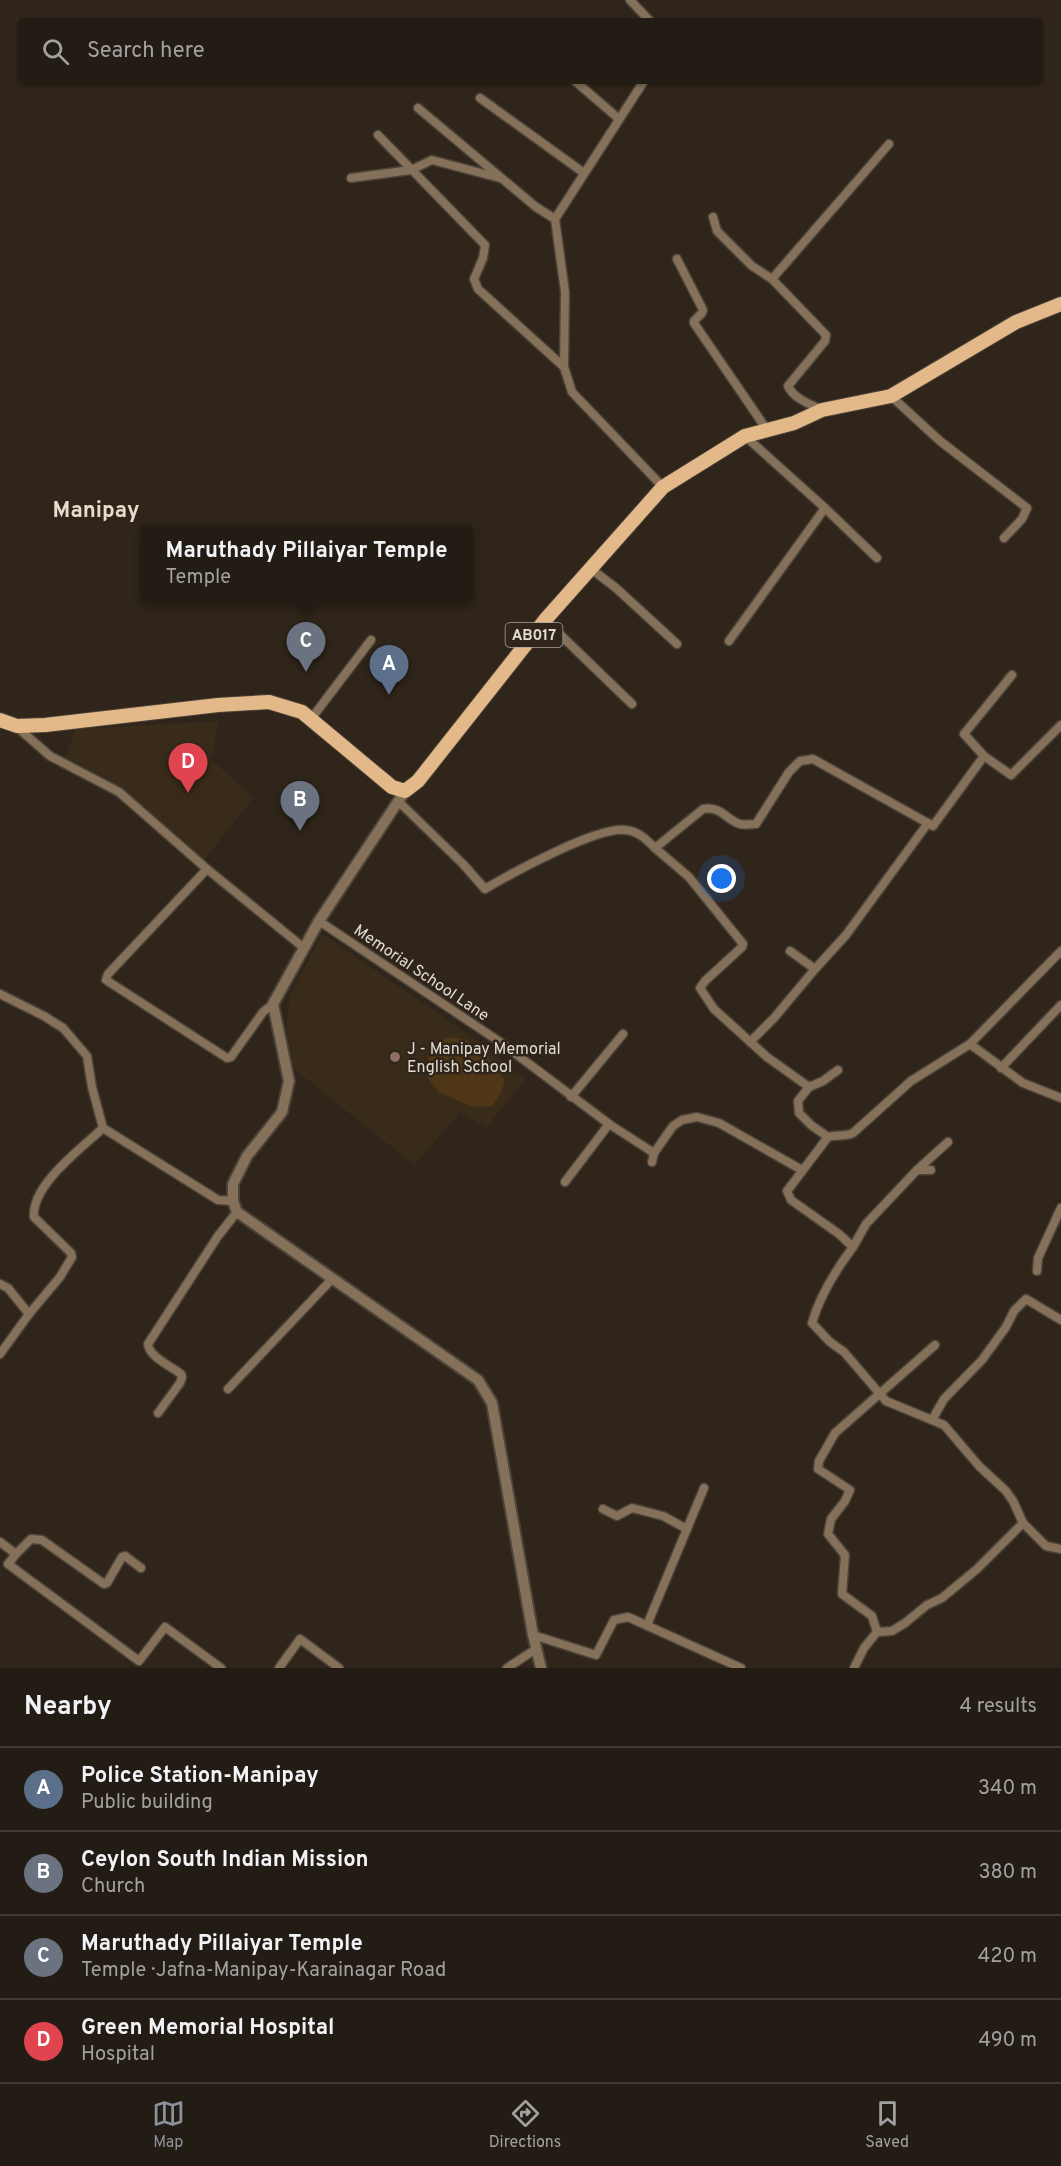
<!DOCTYPE html>
<html lang="en">
<head>
<meta charset="utf-8">
<style>
  :root { --surface:#231c14; --page:#2b251d; --text:#f1f3f6; --muted:#a3a1a0; --line:#403a34; --accent:#8c9099 }
  body { margin:0; font-family:Overpass,sans-serif; background:var(--page); color:var(--text) }
  .you { position:absolute; left:722px; top:879px; width:21px; height:21px; margin:-15px; border:4px solid #fff; border-radius:50%; background:#1a73e8; box-shadow:0 0 0 9px #1a73e833 }
  .badge { display:grid; place-items:center; width:39px; height:39px; border-radius:50%; background:var(--accent); color:#fff; font-size:20px; font-weight:700 }
  .pin { position:absolute; translate:-50% -50px; filter:drop-shadow(0 2px 3px #0008) }
  .pin::after { content:''; position:absolute; top:32px; width:21px; height:18px; background:inherit; clip-path:polygon(0 0,100% 0,50% 100%) }
  .popup { position:absolute; left:140px; top:525px; width:333px; height:78px; box-sizing:border-box; display:grid; place-content:center; border-radius:6px; background:var(--surface); filter:drop-shadow(0 2px 4px #0005); font-size:20px; white-space:nowrap; color:var(--muted) }
  .popup b { font-size:22px; color:var(--text) }
  .popup::after { content:''; position:absolute; left:50%; top:100%; margin-left:-12px; border:12px solid transparent; border-top-color:var(--surface) }
  .list { margin:0; padding:0; list-style:none }
  h2 { display:flex; justify-content:space-between; align-items:center; height:78px; margin:0; padding:0 24px; font-size:26px }
  h2 small { font-size:20px; font-weight:400; color:var(--muted) }
  .list li { display:grid; grid-template-columns:39px 1fr auto; gap:18px; align-items:center; box-sizing:border-box; height:84px; padding:0 24px; border-top:2px solid var(--line) }
  .list b { display:block; font-size:22px; white-space:nowrap }
  .list p { margin:0; font-size:20px; white-space:nowrap; color:var(--muted) }
  .list em { font-size:20px; font-style:normal; color:var(--muted) }
  .icon { flex:none; width:33px; height:33px; fill:none; stroke:currentColor; stroke-width:2; stroke-linecap:round; stroke-linejoin:round }
  .map { position:relative; flex:none; width:1061px; height:1668px; overflow:hidden }
  .search { position:absolute; background:var(--surface); box-shadow:0 2px 4px #0004; left:18px; right:18px; top:18px; height:66px; display:flex; align-items:center; gap:15px; box-sizing:border-box; padding:0 21px; border-radius:6px; color:var(--muted); font-size:22px }
  .sheet { height:414px; background:var(--surface) }
  nav { display:flex; justify-content:space-around; align-items:center; box-sizing:border-box; height:84px; border-top:2px solid var(--line); background:var(--surface); font-size:16px; color:var(--muted) }
  nav a { display:grid; justify-items:center; gap:3px }
  nav .on { color:var(--accent) }
  .map>svg:first-child { display:block }
</style>
</head>
<body>
<div class="map">
<svg width="1061" height="1668" viewBox="0 0 1061 1668">
  <rect width="100%" height="100%" fill="#2f251a"/>
  <g fill="#392b1a">
    <polygon points="219,721 211,760 254,797 204,860 122,790 65,758 75,729"/>
    <polygon points="322,934 483,1044 525,1080 487,1127 460,1113 414,1165 294,1069 286,1030 290,995"/>
  </g>
  <polygon fill="#4e3617" points="446,1037 467,1040 489,1059 505,1080 501,1093 492,1106 472,1107 439,1092 427,1077 426,1062 434,1049"/>
  <g fill="none" stroke-linecap="round" stroke-linejoin="round">
    <g stroke="#4b4238" stroke-width="11">
      <g id="minor">
        <polyline points="630,0 650,21"/>
        <polyline points="575,81 619,119"/>
        <polyline points="644,81 555,219 565,292 564,367 572,392 663,487"/>
        <polyline points="480,98 584,173"/>
        <polyline points="418,108 536,207 555,219"/>
        <polyline points="378,135 485,245 483,258 474,279 478,289 564,367"/>
        <polyline points="351,178 411,170 432,160 500,178"/>
        <path d="M713 217 717 231 752 266 772 279 826 335 825 341 788 386C794 399 810 404 822 410"/>
        <polyline points="677,259 703,310 702,313 694,321 694,323 767,430"/>
        <polyline points="772,279 889,144"/>
        <polyline points="891,396 940,441 1027,508 1022,519 1004,538"/>
        <polyline points="825,508 877,558"/>
        <polyline points="590,568 616,588 677,644"/>
        <polyline points="545,620 632,704"/>
        <polyline points="729,641 825,508 745,436"/>
        <polyline points="1012,675 964,734 984,756 1011,775 1061,725"/>
        <polyline points="311,719 371,640"/>
        <polyline points="17,727 50,756 119,792 207,869 304,948"/>
        <path d="M399 802 463 864 485 889C512 873 596 827 625 830 638 831 646 839 655 848L703 809C722 806 726 820 740 824 744 825 751 824 756 824L789 772 800 761 813 759 933 826 984 756"/>
        <polyline points="655,848 689,877 743,944 742,947 705,981 700,988 714,1009 767,1057 809,1087 798,1101 799,1113 811,1125 828,1137"/>
        <polyline points="207,869 108,974 106,980 227,1058 231,1057 263,1012 273,1004"/>
        <polyline points="319,921 500,1042 609,1124 654,1153"/>
        <polyline points="790,951 815,969 846,935 928,823"/>
        <path d="M1061 951 970 1044 911 1081 853 1133C845 1137 837 1134 828 1137L787 1191 791 1200 839 1234 853 1247C835 1271 820 1295 812 1323L830 1342 844 1352 886 1401 944 1425 979 1466 1006 1491 1013 1501 1023 1523 1046 1546 1061 1549"/>
        <polyline points="0,994 44,1016 63,1028 87,1056 92,1087 103,1128"/>
        <polyline points="750,1042 774,1018 815,969"/>
        <polyline points="970,1044 1023,1083 1061,1098"/>
        <polyline points="1001,1068 1061,1005"/>
        <polyline points="809,1087 823,1081 838,1070"/>
        <polyline points="571,1097 623,1034"/>
        <polyline points="652,1162 654,1153 673,1126 682,1120 697,1117 719,1123 802,1170"/>
        <polyline points="917,1170 948,1142"/>
        <polyline points="565,1182 609,1124"/>
        <polyline points="853,1247 866,1224 917,1170 931,1170"/>
        <polyline points="1037,1271 1038,1258 1061,1208"/>
        <polyline points="0,1284 8,1288 29,1314"/>
        <path d="M0 1354 29 1314 60 1277 72 1257 71 1253 34 1217C31 1185 82 1148 103 1128L218 1200 233 1201"/>
        <polyline points="228,1389 332,1279"/>
        <path d="M158 1413 180 1383 182 1377 181 1374C171 1366 149 1357 148 1344L218 1236 237 1212"/>
        <polyline points="932,1420 944,1399 982,1360 1006,1327 1014,1311 1026,1299 1061,1320"/>
        <polyline points="603,1509 617,1516 632,1508 663,1516 687,1529"/>
        <polyline points="0,1542 16,1554 8,1564 139,1661 165,1627 221,1668"/>
        <polyline points="16,1554 31,1539 42,1540 104,1584 107,1583 122,1557 125,1556 141,1568"/>
        <polyline points="647,1625 704,1488"/>
        <polyline points="877,1632 872,1616 842,1594 845,1555 828,1534 831,1519 845,1501 850,1490 818,1469 819,1461 835,1433 935,1345"/>
        <polyline points="533,1635 596,1655 614,1620 628,1617 741,1668"/>
        <polyline points="279,1668 300,1639 339,1668"/>
        <polyline points="507,1668 536,1649"/>
        <polyline points="854,1668 864,1648 877,1632 892,1631 905,1623 927,1605 942,1598 977,1569 1023,1523"/>
      </g>
    </g>
    <g stroke="#4b4238" stroke-width="14">
      <polyline id="tertiary" points="405,791 319,921 273,1004 289,1081 282,1112 247,1156 233,1184 233,1201 237,1212 478,1380 492,1403 533,1635 541,1668"/>
    </g>
    <g stroke="#4b4238" stroke-width="16">
      <polyline id="primary" points="0,720 17,726 45,725 218,705 269,702 302,712 392,787 405,791 418,781 545,620 663,487 745,436 794,423 822,410 891,396 1016,322 1061,304"/>
    </g>
    <use href="#minor" stroke="#857059" stroke-width="8"/>
    <use href="#tertiary" stroke="#857059" stroke-width="10"/>
    <use href="#primary" stroke="#e4b989" stroke-width="14"/>
  </g>
  <circle fill="#8d6e63" stroke="#2f251a" stroke-width="2" cx="395" cy="1057" r="6"/>
  <g text-anchor="middle" stroke-width="5" stroke-linejoin="round" paint-order="stroke">
    <rect fill="#2f251a" stroke="#aca49c" stroke-width="1.5" x="505.5" y="623" width="57" height="24" rx="4.5"/>
    <g font-size="15" font-weight="bold" fill="#e1dbd3">
      <text x="534" y="640">AB017</text>
    </g>
    <g font-size="16" fill="#e1dbd3" stroke="#2f251a">
      <text transform="translate(422 972) rotate(34)" y="6">Memorial School Lane</text>
    </g>
    <g font-size="16" fill="#e1dbd3" stroke="#2f251a" text-anchor="start">
      <text x="407" y="1054">J - Manipay Memorial<tspan x="407" dy="18">English School</tspan></text>
    </g>
    <g font-size="22" font-weight="bold" fill="#e9dbcc" stroke="#2f251a">
      <text x="96" y="517">Manipay</text>
    </g>
  </g>
</svg>
<div class="you"></div>
<div class="pin badge" style="left:389px;top:695px;background:#5c6f8a">A</div>
<div class="pin badge" style="left:300px;top:831px;background:#6b7280">B</div>
<div class="pin badge" style="left:306px;top:672px;background:#6b7280">C</div>
<div class="popup"><b>Maruthady Pillaiyar Temple</b>Temple</div>
<div class="pin badge" style="left:188px;top:793px;background:#e0444e">D</div>
<div class="search"><svg class="icon" aria-label="search" viewBox="0 0 24 24"><circle cx="10" cy="10" r="6"/><path d="M15 15l6 6"/></svg>Search here</div>
</div>
<section class="sheet">
<h2>Nearby<small>4 results</small></h2>
<ul class="list">
<li><span class="badge" style="background:#5c6f8a">A</span><div><b>Police Station-Manipay</b><p>Public building</p></div><em>340 m</em></li>
<li><span class="badge" style="background:#6b7280">B</span><div><b>Ceylon South Indian Mission</b><p>Church</p></div><em>380 m</em></li>
<li><span class="badge" style="background:#6b7280">C</span><div><b>Maruthady Pillaiyar Temple</b><p>Temple · Jafna-Manipay-Karainagar Road</p></div><em>420 m</em></li>
<li><span class="badge" style="background:#e0444e">D</span><div><b>Green Memorial Hospital</b><p>Hospital</p></div><em>490 m</em></li>
</ul>
</section>
<nav>
<a class="on"><svg class="icon" aria-label="map" viewBox="0 0 24 24"><path d="M3 6l6-2 6 2 6-2v14l-6 2-6-2-6 2zM9 4v14M15 6v14"/></svg>Map</a>
<a><svg class="icon" aria-label="directions" viewBox="0 0 24 24"><path d="M12 3l9 9-9 9-9-9zM9 14v-3h6M13 9l2 2-2 2"/></svg>Directions</a>
<a><svg class="icon" aria-label="saved" viewBox="0 0 24 24"><path d="M7 4h10v16l-5-4-5 4z"/></svg>Saved</a>
</nav>
</body>
</html>
